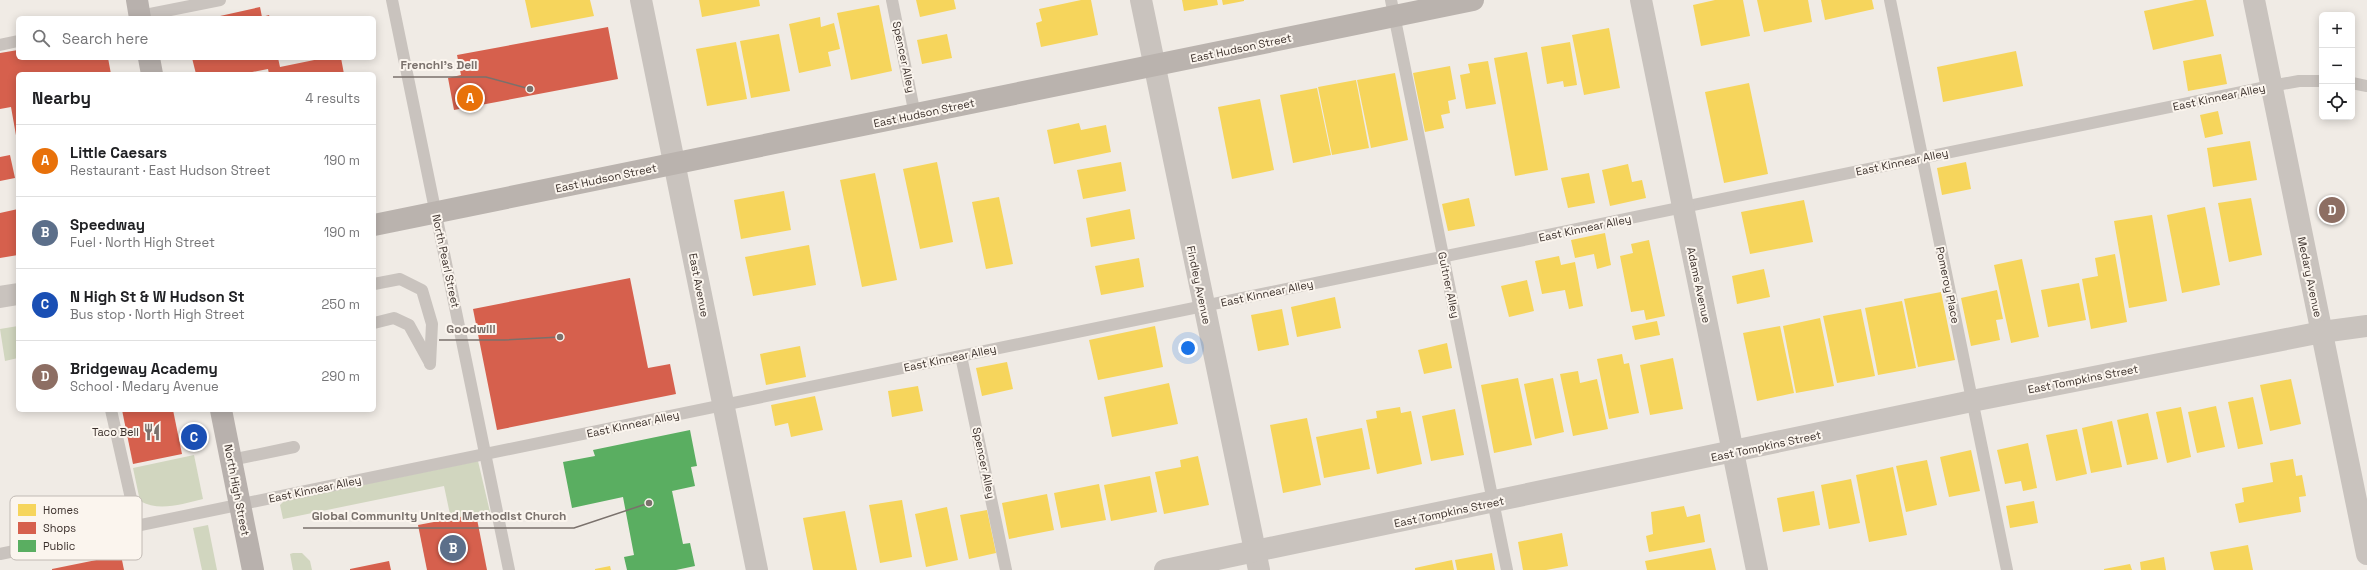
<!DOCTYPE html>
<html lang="en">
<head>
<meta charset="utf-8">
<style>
  :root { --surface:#fff; --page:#f6f6f6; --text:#202124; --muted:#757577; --line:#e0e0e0; --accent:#7a716c }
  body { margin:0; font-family:"Space Grotesk",sans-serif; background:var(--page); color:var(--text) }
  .controls { position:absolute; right:12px; top:12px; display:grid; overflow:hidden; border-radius:6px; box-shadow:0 2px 10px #0003 }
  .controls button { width:36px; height:36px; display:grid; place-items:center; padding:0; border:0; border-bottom:1px solid var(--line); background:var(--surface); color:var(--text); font:20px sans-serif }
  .you { position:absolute; left:1188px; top:348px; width:14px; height:14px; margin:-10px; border:3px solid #fff; border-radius:50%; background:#1a73e8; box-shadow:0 0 0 6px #1a73e833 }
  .badge { display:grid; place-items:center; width:26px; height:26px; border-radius:50%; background:var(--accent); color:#fff; font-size:13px; font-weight:700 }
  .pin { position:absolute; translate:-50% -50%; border:2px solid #fff; box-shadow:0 1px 4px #0006 }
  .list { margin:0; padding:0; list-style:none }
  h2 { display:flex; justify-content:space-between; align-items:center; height:52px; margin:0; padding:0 16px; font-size:17px }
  h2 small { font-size:13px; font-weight:400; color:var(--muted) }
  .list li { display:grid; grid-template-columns:26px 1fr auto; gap:12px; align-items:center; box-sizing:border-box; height:72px; padding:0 16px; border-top:1px solid var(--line) }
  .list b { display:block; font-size:15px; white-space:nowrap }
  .list p { margin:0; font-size:13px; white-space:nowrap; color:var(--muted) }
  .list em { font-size:13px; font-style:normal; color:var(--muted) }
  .icon { flex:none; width:22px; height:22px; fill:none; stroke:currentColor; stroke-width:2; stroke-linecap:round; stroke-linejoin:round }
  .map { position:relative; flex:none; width:2367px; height:570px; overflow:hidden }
  .search { position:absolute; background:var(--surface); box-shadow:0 2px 10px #0003; left:16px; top:16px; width:360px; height:44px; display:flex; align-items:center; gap:10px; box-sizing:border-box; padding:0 14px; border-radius:6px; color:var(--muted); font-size:15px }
  .panel { position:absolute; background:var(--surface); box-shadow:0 2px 10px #0003; left:16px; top:72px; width:360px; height:340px; border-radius:6px }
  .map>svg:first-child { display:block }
</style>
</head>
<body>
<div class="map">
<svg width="2367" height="570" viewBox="0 0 2367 570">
  <rect width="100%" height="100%" fill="#f0ebe5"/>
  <g fill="#d1d6bf">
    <polygon points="18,326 18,358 5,361 0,329"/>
    <path d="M194 455 203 499C182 504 159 512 140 501L133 468Z"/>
    <polygon points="478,461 490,512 451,519 444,486 283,519 280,505 284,501"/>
    <polygon points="208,525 217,570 202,570 193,528"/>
    <polygon points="293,553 302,553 310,561 312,570 293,570 290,554"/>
  </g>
  <g fill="#f6d55c">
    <polygon points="525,0 590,0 594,16 531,28"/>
    <polygon points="699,0 759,0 760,6 702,17"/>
    <polygon points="916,0 954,0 956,9 920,17"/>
    <polygon points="1081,0 1091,0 1098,35 1041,47 1036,23 1042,21 1039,9"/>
    <polygon points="1182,0 1217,0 1218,5 1184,11"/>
    <polygon points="1222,0 1244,0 1244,1 1223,5"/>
    <polygon points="1715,0 1743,0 1750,36 1701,46 1693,5"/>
    <polygon points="1757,0 1808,0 1812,22 1764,32"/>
    <polygon points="1821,0 1872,0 1874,9 1825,20"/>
    <polygon points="2195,0 2206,0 2214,36 2153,50 2144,11"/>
    <polygon points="879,5 892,71 851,80 837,13"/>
    <polygon points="820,17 821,27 834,23 840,49 828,52 831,66 799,73 789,24"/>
    <polygon points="1609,28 1620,88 1584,95 1572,35"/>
    <polygon points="779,34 790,91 751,98 740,41"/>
    <polygon points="947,34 952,58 922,64 917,40"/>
    <polygon points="736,42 747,99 707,106 696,49"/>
    <polygon points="1570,42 1577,85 1564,87 1563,81 1547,84 1541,47"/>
    <polygon points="2016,51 2023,86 1943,102 1937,67"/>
    <polygon points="1527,52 1548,170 1515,176 1494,58"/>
    <polygon points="2221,54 2227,84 2188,91 2183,61"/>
    <polygon points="1488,61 1496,104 1466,109 1460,75 1470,73 1468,64"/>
    <polygon points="1450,66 1456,99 1448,101 1450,113 1441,115 1444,128 1425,132 1413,73"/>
    <polygon points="1395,73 1408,140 1371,148 1357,80"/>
    <polygon points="1356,80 1369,148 1332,155 1318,87"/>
    <polygon points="1749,83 1768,174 1724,183 1705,92"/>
    <polygon points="1317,88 1331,155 1293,163 1280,95"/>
    <polygon points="1260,99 1274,170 1232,179 1218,107"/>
    <polygon points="2218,111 2223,134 2205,138 2200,115"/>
    <polygon points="1079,123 1081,130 1106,125 1111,152 1054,164 1047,130"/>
    <polygon points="2250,141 2257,180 2213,187 2207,148"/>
    <polygon points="937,162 953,242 920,249 903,169"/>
    <polygon points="1121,162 1126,191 1083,199 1077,170"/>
    <polygon points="1966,162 1971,189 1942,195 1937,168"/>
    <polygon points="1628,164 1632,182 1642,180 1646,198 1610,206 1602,170"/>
    <polygon points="875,173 897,280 862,287 840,180"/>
    <polygon points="1589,173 1595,203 1568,208 1561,178"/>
    <polygon points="784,191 791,230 741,239 734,200"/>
    <polygon points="999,197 1013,264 986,269 972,202"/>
    <polygon points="1469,198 1475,226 1448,231 1442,204"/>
    <polygon points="2251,198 2262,255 2229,262 2218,203"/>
    <polygon points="1804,200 1813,242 1750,254 1741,212"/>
    <polygon points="2205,207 2220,285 2182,293 2167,215"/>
    <polygon points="1130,209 1135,239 1091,247 1086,218"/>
    <polygon points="2152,215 2167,301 2129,308 2114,221"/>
    <polygon points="1605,233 1611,265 1597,269 1594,254 1575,258 1571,240"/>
    <polygon points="1649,240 1665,316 1646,320 1644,310 1631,312 1620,256 1633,253 1631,244"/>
    <polygon points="809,245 816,285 753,296 745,257"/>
    <polygon points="2115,254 2127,322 2091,329 2082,279 2098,276 2095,258"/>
    <polygon points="1559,256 1561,265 1575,262 1583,306 1569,309 1565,290 1542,294 1535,261"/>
    <polygon points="1139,258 1144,287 1101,295 1095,266"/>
    <polygon points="2022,259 2039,337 2011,343 1994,265"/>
    <polygon points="1764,269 1770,297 1737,304 1732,276"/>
    <polygon points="1527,280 1534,311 1509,317 1501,286"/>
    <polygon points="2079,283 2086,320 2048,327 2041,290"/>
    <polygon points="1997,290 2003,319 1996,320 2000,340 1971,346 1961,298"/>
    <polygon points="1941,292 1955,360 1918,367 1904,299"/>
    <polygon points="1335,297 1341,328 1297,337 1291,307"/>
    <polygon points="1902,301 1916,368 1878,375 1865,308"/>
    <polygon points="1282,309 1289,345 1258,351 1251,315"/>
    <polygon points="1861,309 1875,376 1837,383 1823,316"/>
    <polygon points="1820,318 1834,386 1796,393 1783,326"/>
    <polygon points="1657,321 1660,335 1635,340 1632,326"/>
    <polygon points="1155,326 1163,367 1098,380 1089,340"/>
    <polygon points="1780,326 1794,393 1757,401 1743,333"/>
    <polygon points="1447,343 1452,368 1424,374 1418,350"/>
    <polygon points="800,346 806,377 766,385 760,354"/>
    <polygon points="1622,354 1624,364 1629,363 1639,413 1609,419 1597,359"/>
    <polygon points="1673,358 1683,409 1650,415 1640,365"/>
    <polygon points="1007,362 1013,389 982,396 976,368"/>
    <polygon points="1578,371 1580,383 1597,379 1608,429 1573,436 1560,374"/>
    <polygon points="1518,378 1532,445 1494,453 1481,385"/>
    <polygon points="1553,378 1564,432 1535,439 1524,384"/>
    <polygon points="2291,379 2301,424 2270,431 2260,385"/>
    <polygon points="1169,383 1178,424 1112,437 1104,397"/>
    <polygon points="918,386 923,411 892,417 888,391"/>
    <polygon points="815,396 823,430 791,437 788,423 775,426 771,405"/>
    <polygon points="2253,397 2263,444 2238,449 2228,402"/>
    <polygon points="2216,406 2225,447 2197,453 2188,412"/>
    <polygon points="1400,407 1401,413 1411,411 1422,464 1377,474 1366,420 1377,418 1376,411"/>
    <polygon points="2181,407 2191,457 2167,463 2156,412"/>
    <polygon points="1455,409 1464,455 1431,461 1422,416"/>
    <polygon points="2148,413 2158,459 2127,465 2117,420"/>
    <polygon points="1307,418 1321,485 1283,493 1270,425"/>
    <polygon points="2112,421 2122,467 2091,473 2082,428"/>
    <polygon points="1362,428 1370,469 1324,478 1316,437"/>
    <polygon points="2077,429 2087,474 2056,481 2046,435"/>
    <polygon points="2028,443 2037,488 2023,491 2021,481 2005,484 1997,450"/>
    <polygon points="1971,450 1980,491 1949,497 1940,457"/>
    <polygon points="1198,456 1209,505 1164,514 1155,472 1181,467 1180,460"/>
    <polygon points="2293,459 2296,476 2302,475 2306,496 2299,497 2301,512 2239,523 2235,504 2244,502 2242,488 2273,482 2270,463"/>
    <polygon points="1927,460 1937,505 1906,512 1896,466"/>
    <polygon points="1893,467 1907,535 1869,542 1856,475"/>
    <polygon points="1150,476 1157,512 1111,521 1104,485"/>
    <polygon points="1851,479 1860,523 1829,529 1821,485"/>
    <polygon points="1099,484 1106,520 1061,528 1054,493"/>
    <polygon points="1814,491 1820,525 1783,532 1777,498"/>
    <polygon points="1047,494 1054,530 1009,539 1002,503"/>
    <polygon points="902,500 912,557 880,563 869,505"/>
    <polygon points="2034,501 2038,523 2010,528 2006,506"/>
    <polygon points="1684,506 1687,517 1700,514 1705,542 1649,552 1646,536 1653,534 1651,512"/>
    <polygon points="947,507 958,560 926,567 915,514"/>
    <polygon points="987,510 996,553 969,559 960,515"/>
    <polygon points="845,511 857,570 813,570 803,518"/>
    <polygon points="1562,533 1568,566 1546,570 1523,570 1518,542"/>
    <polygon points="2248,545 2253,570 2214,570 2210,552"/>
    <polygon points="1711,548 1716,570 1647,570 1645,561"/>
    <polygon points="1492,553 1495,570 1457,570 1455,560"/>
    <polygon points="2164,557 2166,570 2141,570 2140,562"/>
    <polygon points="1452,560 1454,570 1415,570 1415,568"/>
    <polygon points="2130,564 2132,570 2104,570 2104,569"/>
    <polygon points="610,566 611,570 595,570 595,569"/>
  </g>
  <g fill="#d6604d">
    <polygon points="260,7 262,17 269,15 270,18 211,18"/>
    <polygon points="608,27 618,79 454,110 448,78 461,75 457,55"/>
    <polygon points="18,50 18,58 108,58 111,74 18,74 17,141 11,107 0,109 0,53"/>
    <polygon points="192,58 278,58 280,67 324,58 341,58 344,74 269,74 268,69 242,74 196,74"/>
    <polygon points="10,155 15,178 0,181 0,157"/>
    <polygon points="18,209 18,255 0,258 0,213"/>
    <polygon points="630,278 648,368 670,364 676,394 497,430 473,309"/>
    <polygon points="122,410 173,410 182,454 133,464"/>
    <polygon points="476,514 487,570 427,570 418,525"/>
    <polygon points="121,555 124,570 52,570 52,569"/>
    <polygon points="389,561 391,570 350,570 350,569"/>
  </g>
  <polygon fill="#5aae61" points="690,430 697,466 691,467 695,486 672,491 683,544 690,543 695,566 676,570 627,570 624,557 634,555 623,497 572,508 563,462 595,456 593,450"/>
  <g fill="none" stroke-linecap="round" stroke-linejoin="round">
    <g stroke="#c9c3be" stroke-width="12">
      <polyline points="392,0 509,570"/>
      <polyline points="892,0 915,115"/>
      <polyline points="1391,0 1507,570"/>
      <polyline points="1890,0 2007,570"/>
      <polyline points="135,17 220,0"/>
      <polyline points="0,45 18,41"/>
      <polyline points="2352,83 2367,86"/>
      <polyline points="374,284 400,279 422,290 432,324 430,364"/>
      <polyline points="374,323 394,318 409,325 430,363"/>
      <polyline points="961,356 1006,570"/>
      <polyline points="111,410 137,525"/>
      <polyline points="231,460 294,447"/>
      <polyline points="0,554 2271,86 2299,81 2322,81"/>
    </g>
    <g stroke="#c9c3be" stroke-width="22">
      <polyline points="641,0 757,570"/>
      <polyline points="1141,0 1259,570"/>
      <polyline points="1641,0 1757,570"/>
      <polyline points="2254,0 2367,554"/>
      <polyline points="1165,570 1972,401 2322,332 2367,326"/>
    </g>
    <polyline stroke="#c9c3be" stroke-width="22" points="0,297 18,294"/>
    <polyline stroke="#bab3ae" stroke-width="22" points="374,225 1473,0"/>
    <g stroke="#b8b1ad" stroke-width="22">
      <polyline points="137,0 140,18"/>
      <polyline points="149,58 152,74"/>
      <polyline points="221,410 253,570"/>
    </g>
  </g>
  <defs>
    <g id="restaurant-bare" transform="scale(1.38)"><path d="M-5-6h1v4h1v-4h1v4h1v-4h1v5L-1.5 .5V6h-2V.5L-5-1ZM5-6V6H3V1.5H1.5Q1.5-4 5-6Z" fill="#7a716c" stroke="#fbf5ee" stroke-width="2.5" paint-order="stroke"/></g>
  </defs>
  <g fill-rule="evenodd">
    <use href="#restaurant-bare" x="152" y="432"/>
  </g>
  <g text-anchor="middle" stroke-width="4" stroke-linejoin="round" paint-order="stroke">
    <g font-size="11" fill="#3b302b" stroke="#fbf5ee">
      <text transform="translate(1241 48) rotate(-12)" y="4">East Hudson Street</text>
      <text transform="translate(904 57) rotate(78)" y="4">Spencer Alley</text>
      <text transform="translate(2219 97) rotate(-12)" y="4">East Kinnear Alley</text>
      <text transform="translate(924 113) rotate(-12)" y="4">East Hudson Street</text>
      <text transform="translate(1902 162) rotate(-12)" y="4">East Kinnear Alley</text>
      <text transform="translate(606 178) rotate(-12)" y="4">East Hudson Street</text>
      <text transform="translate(1585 228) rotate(-12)" y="4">East Kinnear Alley</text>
      <text transform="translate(446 261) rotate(78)" y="4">North Pearl Street</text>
      <text transform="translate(2310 277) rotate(78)" y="4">Medary Avenue</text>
      <text transform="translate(699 285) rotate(79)" y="4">East Avenue</text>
      <text transform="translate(1199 285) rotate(78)" y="4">Findley Avenue</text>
      <text transform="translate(1449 285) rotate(78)" y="4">Guitner Alley</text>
      <text transform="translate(1699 285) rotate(78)" y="4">Adams Avenue</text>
      <text transform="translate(1948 285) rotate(78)" y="4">Pomeroy Place</text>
      <text transform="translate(1267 293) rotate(-12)" y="4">East Kinnear Alley</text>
      <text transform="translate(950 358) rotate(-12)" y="4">East Kinnear Alley</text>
      <text transform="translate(2083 379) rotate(-11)" y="4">East Tompkins Street</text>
      <text transform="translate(633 424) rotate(-12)" y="4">East Kinnear Alley</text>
      <text transform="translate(1766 446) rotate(-12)" y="4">East Tompkins Street</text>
      <text transform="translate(984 463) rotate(78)" y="4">Spencer Alley</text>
      <text transform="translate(315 489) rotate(-12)" y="4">East Kinnear Alley</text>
      <text transform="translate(237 490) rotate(79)" y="4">North High Street</text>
      <text transform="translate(1449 512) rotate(-12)" y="4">East Tompkins Street</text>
    </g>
    <g font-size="11" fill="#3b302b" stroke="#fbf5ee" text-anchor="end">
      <text x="139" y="436">Taco Bell</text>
    </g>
  </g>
  <rect x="10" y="496" width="132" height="64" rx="6" fill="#fbf5ee" stroke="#c1bab4" stroke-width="1"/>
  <rect x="18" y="504" width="18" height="12" fill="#f6d55c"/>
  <rect x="18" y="522" width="18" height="12" fill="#d6604d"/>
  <rect x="18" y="540" width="18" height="12" fill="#5aae61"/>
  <g font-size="11" fill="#3b302b">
    <text x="43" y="514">Homes</text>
    <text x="43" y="532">Shops</text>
    <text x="43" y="550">Public</text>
  </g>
  <path fill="none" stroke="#7a716c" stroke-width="1.5" d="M530 89L486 77H393M560 337L504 340H439M649 503L574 528H303"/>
  <g fill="#7a716c" stroke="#fbf5ee" stroke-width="1.5">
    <circle cx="530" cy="89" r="4"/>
    <circle cx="560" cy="337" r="4"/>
    <circle cx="649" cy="503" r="4"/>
  </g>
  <g font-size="12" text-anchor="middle" font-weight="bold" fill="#7a716c" stroke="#fbf5ee" stroke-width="4" stroke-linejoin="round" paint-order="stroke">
    <text x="439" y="69">Frenchi's Deli</text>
    <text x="471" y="333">Goodwill</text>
    <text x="439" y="520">Global Community United Methodist Church</text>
  </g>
</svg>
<div class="controls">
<button>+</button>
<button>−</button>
<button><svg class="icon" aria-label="locate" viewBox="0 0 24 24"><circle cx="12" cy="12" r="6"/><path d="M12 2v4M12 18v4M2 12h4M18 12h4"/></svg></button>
</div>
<div class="you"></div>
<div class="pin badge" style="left:470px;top:98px;background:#e8710a">A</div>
<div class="pin badge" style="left:453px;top:548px;background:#5c6f8a">B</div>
<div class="pin badge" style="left:194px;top:437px;background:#1a4fb4">C</div>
<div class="pin badge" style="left:2332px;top:210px;background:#8d6e63">D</div>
<div class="search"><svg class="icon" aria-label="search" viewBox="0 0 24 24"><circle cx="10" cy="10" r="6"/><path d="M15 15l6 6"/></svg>Search here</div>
<section class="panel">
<h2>Nearby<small>4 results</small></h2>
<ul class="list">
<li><span class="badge" style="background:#e8710a">A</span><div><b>Little Caesars</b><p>Restaurant · East Hudson Street</p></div><em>190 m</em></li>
<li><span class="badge" style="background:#5c6f8a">B</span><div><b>Speedway</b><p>Fuel · North High Street</p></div><em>190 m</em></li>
<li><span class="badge" style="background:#1a4fb4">C</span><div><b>N High St &amp; W Hudson St</b><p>Bus stop · North High Street</p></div><em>250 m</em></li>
<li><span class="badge" style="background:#8d6e63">D</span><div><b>Bridgeway Academy</b><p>School · Medary Avenue</p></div><em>290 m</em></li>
</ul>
</section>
</div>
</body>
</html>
